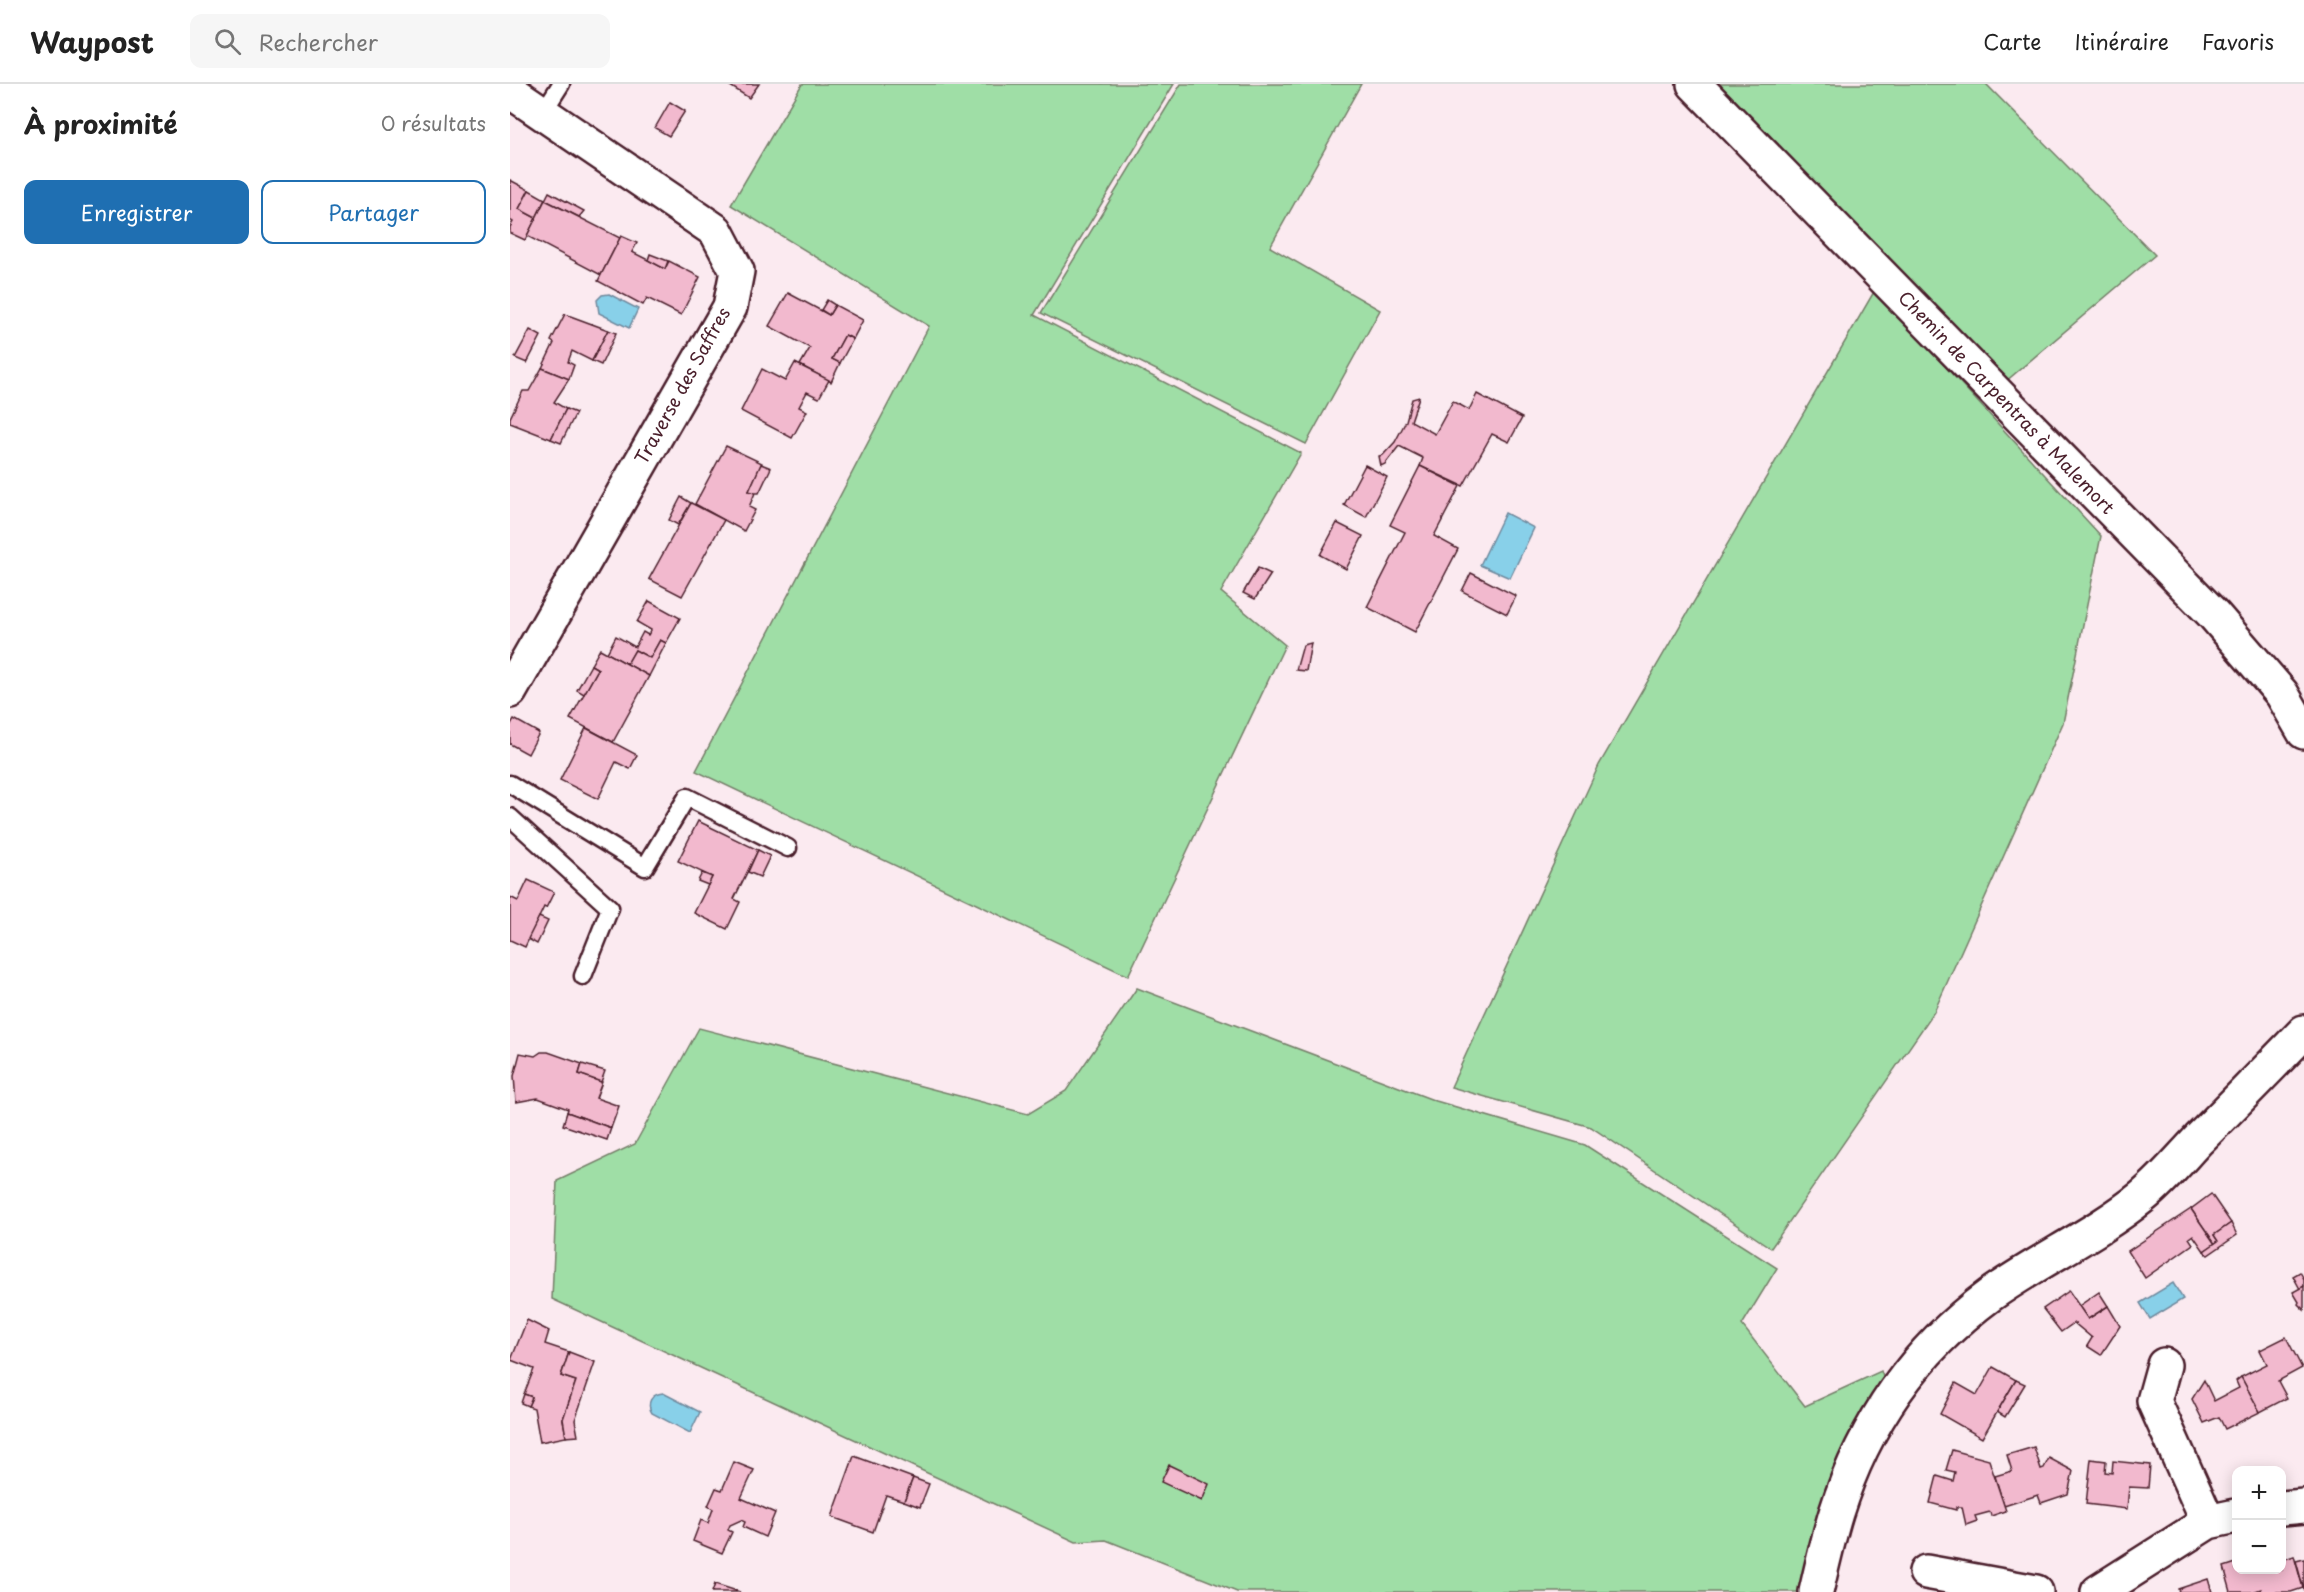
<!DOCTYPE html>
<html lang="fr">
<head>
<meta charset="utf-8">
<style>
  :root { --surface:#fff; --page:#f6f6f6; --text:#222; --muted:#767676; --line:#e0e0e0; --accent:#1f6fb2 }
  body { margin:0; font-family:"Playpen Sans",sans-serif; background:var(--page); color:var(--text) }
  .controls { position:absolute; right:18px; bottom:18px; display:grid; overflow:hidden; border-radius:12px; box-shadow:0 3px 15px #0003 }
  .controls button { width:54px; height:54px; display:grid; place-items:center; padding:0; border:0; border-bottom:2px solid var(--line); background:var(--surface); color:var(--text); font:30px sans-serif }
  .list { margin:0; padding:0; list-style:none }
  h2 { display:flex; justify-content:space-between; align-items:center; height:78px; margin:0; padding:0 24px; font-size:26px }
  h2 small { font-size:20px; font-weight:400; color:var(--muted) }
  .actions { display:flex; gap:12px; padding:18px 24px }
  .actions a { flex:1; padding:14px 0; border:2px solid var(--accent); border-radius:12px; text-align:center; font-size:21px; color:var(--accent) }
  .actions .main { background:var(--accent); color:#fff }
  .icon { flex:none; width:33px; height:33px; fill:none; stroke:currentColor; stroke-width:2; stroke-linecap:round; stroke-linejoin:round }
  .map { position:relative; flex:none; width:1794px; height:1508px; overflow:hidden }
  header { display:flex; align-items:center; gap:36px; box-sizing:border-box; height:84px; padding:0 30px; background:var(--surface); border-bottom:2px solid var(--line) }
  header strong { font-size:28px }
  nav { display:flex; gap:33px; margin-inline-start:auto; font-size:21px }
  .search { width:420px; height:54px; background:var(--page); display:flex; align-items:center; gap:15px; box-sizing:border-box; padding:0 21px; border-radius:12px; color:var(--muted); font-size:22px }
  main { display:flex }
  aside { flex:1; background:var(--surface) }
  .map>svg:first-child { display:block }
</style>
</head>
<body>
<header>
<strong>Waypost</strong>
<div class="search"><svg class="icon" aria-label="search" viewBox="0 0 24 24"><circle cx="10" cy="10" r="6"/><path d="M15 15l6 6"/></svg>Rechercher</div>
<nav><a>Carte</a><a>Itinéraire</a><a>Favoris</a></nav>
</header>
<main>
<aside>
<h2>À proximité<small>0 résultats</small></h2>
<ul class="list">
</ul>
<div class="actions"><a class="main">Enregistrer</a><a>Partager</a></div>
</aside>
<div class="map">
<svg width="1794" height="1508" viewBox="0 0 1794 1508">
  <rect width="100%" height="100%" fill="#fbeaf0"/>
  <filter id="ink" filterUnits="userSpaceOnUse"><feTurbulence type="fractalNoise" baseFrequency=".0167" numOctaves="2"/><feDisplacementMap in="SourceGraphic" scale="12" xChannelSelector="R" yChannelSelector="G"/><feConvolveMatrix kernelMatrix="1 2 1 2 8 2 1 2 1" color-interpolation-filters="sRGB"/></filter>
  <g filter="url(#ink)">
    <g fill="#9fdea6" stroke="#747e68" stroke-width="1.5">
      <polygon points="292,0 664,0 524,231 791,369 711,508 775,561 618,892 186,687 419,242 221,121"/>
      <polygon points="671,0 851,0 760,163 870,226 796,360 531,229"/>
      <polygon points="1199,0 1476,0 1645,171 1495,298"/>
      <polygon points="1365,206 1591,452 1553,639 1424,928 1261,1164 1081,1043 941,1003 1089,681"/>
      <polygon points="627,904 926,1017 1075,1061 1267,1184 1232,1241 1295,1322 1371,1287 1374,1296 1341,1348 1292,1508 727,1508 596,1456 566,1458 42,1215 47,1097 125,1060 189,944 518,1030 556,1007"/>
    </g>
    <g fill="#88d0e9" stroke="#6f899d" stroke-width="1.5">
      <polygon points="99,210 128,225 119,244 89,229 87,216 92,211"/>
      <polygon points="995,429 1024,444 1000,494 970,481"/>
      <polygon points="1663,1199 1673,1215 1640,1235 1630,1219"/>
      <path d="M153 1309 190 1328 180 1349 142 1329C136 1319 141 1310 153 1309Z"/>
    </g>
    <g fill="#f2b9ce" stroke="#4a1f2b" stroke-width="1.5">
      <polygon points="217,0 249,0 239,14"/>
      <polygon points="160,18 175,27 159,52 145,44"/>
      <polygon points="0,96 19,106 9,125 26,134 15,156 0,149 0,143 3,138 0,136"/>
      <polygon points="19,106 35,115 26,134 9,125"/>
      <polygon points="39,108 74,127 69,133 35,116"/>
      <polygon points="35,116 110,154 91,191 17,152"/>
      <polygon points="111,152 127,159 122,168 138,176 155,185 159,177 190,193 171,231 137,214 133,221 88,197"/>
      <polygon points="140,170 158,177 155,185 138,176"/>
      <polygon points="278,209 319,231 325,221 353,236 343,255 335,251 322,275 330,279 321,298 290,281 300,264 259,242"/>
      <polygon points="317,216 325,221 319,231 311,226"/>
      <polygon points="55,230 98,246 82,277 62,267 58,278 64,281 59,295 32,284 44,259 41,257"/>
      <polygon points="20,246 31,252 17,279 5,274"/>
      <polygon points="98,246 106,249 91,281 82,277"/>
      <polygon points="335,251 343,255 330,279 322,275"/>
      <polygon points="285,279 319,296 309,314 297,308 289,323 297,327 282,354 231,327 252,285 275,297"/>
      <polygon points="32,284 59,295 44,318 56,325 41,355 0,339 0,334 13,307 19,307"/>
      <polygon points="967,310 1012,334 999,358 982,350 953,402 910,382 913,374 889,362 875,380 871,382 869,372 873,371 885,358 896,337 902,315 909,313 901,337 925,350 943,317 959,326"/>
      <polygon points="56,325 66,329 51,359 41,355"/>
      <polygon points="216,362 252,379 239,407 245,409 239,423 245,426 234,447 185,420"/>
      <polygon points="251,380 261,384 249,409 245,409 239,407"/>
      <polygon points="855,381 877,393 856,433 834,421"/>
      <polygon points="910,382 950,402 924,452 948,465 905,548 857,523 895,448 880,441"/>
      <polygon points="171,413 181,419 168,441 159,436"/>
      <polygon points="181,419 214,436 172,512 139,495"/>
      <polygon points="827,439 853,452 836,485 810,471"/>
      <polygon points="748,484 761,490 745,515 733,509"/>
      <polygon points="961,489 1006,512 997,530 952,507"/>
      <polygon points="139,517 170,534 156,559 150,556 140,574 125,566 117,580 97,569 106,552 125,563 133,548 138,551 141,546 127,538"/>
      <polygon points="150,556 156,559 139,592 117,580 125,566 140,574"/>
      <polygon points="801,559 796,587 786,586 793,561"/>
      <polygon points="90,565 139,592 103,658 60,635 88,585 81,581"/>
      <polygon points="81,581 88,585 74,610 67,606"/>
      <polygon points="4,635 29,649 18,670 0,660 0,642"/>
      <polygon points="76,644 127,671 120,685 106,678 88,715 50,696"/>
      <polygon points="188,737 248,766 224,815 230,818 217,845 184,829 202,793 168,777"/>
      <polygon points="248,766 260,772 250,793 238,788"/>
      <polygon points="192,789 202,793 198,801 188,797"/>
      <polygon points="18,796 44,808 36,824 34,823 15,863 0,856 0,813 8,817"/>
      <polygon points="29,833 38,837 27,860 18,855"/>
      <polygon points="31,968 38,968 72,980 69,990 92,998 86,1014 109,1022 101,1044 57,1028 58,1025 28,1014 6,1018 4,992 10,969 25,972"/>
      <polygon points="72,980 95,987 91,998 69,990"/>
      <polygon points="57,1028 101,1044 97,1056 53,1041"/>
      <polygon points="1701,1110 1721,1139 1704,1151 1708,1157 1705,1160 1681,1125"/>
      <polygon points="1681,1125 1705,1160 1694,1167 1683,1151 1679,1154 1683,1160 1635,1194 1618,1167"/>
      <polygon points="1721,1139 1727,1151 1698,1171 1694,1167 1708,1157 1704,1151"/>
      <polygon points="1790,1188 1794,1195 1794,1202 1790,1205 1783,1192"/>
      <polygon points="1794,1202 1794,1226 1788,1220 1789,1218 1783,1208"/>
      <polygon points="1559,1207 1578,1235 1598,1222 1610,1242 1591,1271 1577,1262 1582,1254 1564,1239 1551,1248 1533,1225"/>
      <polygon points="1589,1208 1598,1222 1578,1235 1569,1222"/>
      <polygon points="17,1236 39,1247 35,1260 59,1268 51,1292 66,1297 53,1335 56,1353 30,1358 24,1324 18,1322 22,1313 14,1310 24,1285 1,1276"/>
      <polygon points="1776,1253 1792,1284 1768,1297 1777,1314 1750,1328 1731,1293 1757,1280 1750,1266"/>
      <polygon points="59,1268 85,1278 65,1336 68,1352 56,1353 53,1335 66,1297 51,1292"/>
      <polygon points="1483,1283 1506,1296 1472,1354 1430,1330 1446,1299 1467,1311"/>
      <polygon points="1731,1293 1750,1328 1715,1345 1709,1333 1694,1339 1682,1315 1694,1296 1704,1317 1729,1304 1726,1297"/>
      <polygon points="1506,1296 1515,1300 1495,1333 1487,1328"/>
      <polygon points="14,1310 22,1313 18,1322 11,1319"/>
      <polygon points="1524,1363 1531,1385 1534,1384 1539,1374 1563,1387 1558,1410 1531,1419 1528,1411 1494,1422 1485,1392 1502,1387 1497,1371"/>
      <polygon points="1442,1366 1479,1376 1496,1427 1481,1432 1480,1428 1465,1432 1467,1437 1456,1441 1452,1423 1446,1423 1446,1426 1420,1419 1427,1392 1443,1397 1445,1388 1436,1386"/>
      <polygon points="344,1372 403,1394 394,1417 376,1411 363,1448 322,1433"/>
      <polygon points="1581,1375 1596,1377 1595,1388 1602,1389 1603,1377 1640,1381 1638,1404 1619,1403 1617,1425 1576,1420"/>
      <polygon points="224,1378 244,1386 231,1414 265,1429 255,1453 233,1443 235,1438 231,1436 220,1441 218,1446 222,1448 212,1469 183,1457 191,1436 198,1439 203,1425 198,1422 206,1404 212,1406"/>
      <polygon points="659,1381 699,1400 692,1417 651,1398"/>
      <polygon points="403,1394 419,1400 410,1423 394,1417"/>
      <polygon points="1784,1472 1793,1504 1781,1508 1752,1508 1751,1505 1743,1508 1721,1508 1714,1483 1726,1479 1726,1486 1772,1486 1772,1476"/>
      <polygon points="1794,1475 1794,1506 1786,1477"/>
      <polygon points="1698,1495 1702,1508 1669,1508 1668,1505"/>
      <polygon points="205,1500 230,1508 202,1508"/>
    </g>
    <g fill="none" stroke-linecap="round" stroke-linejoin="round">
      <g stroke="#4a1f2b" stroke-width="21">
        <g id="lane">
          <polyline points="32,30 51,0"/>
          <polyline points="0,700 135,783 177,713 278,764"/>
          <polyline points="0,733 100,824 73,892"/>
        </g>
      </g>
      <g stroke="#4a1f2b" stroke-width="38">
        <g id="street">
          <polyline points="1184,0 1704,531 1772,610 1794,648"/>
          <polyline points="0,7 206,147 227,187 220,223 0,607"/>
          <polyline points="1654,1281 1644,1317 1698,1438"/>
          <polyline points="1772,1424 1794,1422"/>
          <polyline points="1416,1488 1526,1508"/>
          <path d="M1306 1508C1312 1482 1318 1455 1326 1429 1354 1340 1404 1267 1480 1211 1529 1176 1585 1151 1632 1113 1653 1096 1671 1074 1689 1055 1724 1020 1759 984 1794 948"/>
          <polyline points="1588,1508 1698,1438 1726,1432"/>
        </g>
      </g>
      <use href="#lane" stroke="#fff" stroke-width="16"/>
      <use href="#street" stroke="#fff" stroke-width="33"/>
    </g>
  </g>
  <g text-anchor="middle" stroke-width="6" stroke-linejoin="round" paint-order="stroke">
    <g font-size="18" fill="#4a1f2b" stroke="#fff">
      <text transform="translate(173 302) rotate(-61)" y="6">Traverse des Saffres</text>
      <text transform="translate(1496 319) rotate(46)" y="6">Chemin de Carpentras à Malemort</text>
    </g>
  </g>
</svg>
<div class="controls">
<button>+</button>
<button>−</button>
</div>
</div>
</main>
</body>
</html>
